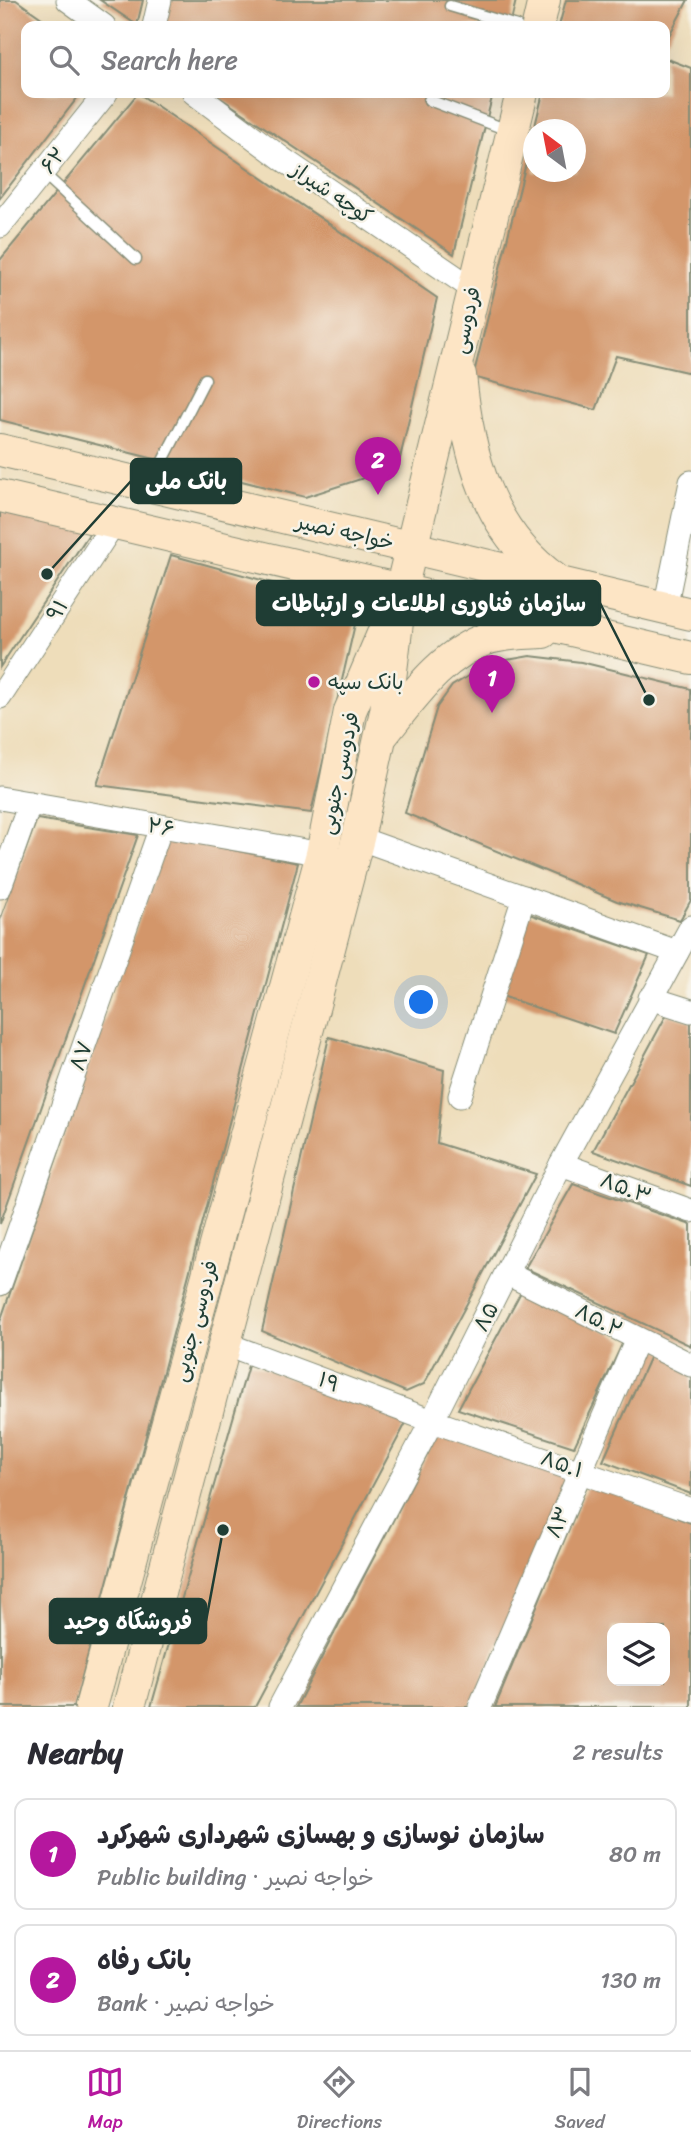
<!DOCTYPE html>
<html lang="en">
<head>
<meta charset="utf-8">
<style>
  :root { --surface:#fff; --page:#f7f7f7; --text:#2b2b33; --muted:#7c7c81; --line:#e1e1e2; --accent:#b5179e }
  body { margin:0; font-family:Sriracha,"Playpen Sans Arabic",sans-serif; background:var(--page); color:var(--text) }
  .controls { position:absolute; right:21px; bottom:21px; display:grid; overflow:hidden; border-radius:14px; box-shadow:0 7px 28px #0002 }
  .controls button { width:63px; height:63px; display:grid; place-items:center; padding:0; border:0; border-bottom:2px solid var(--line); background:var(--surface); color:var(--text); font:35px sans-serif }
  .compass { position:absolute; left:523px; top:119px; width:63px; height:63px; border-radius:50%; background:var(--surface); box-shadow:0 7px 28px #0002; rotate:328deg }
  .you { position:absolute; left:422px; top:1003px; width:24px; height:24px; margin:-18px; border:5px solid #fff; border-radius:50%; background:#1a73e8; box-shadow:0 0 0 10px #1a73e833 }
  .badge { display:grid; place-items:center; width:46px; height:46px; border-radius:50%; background:var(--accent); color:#fff; font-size:23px; font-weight:700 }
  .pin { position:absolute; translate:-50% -58px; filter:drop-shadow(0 2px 4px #0008) }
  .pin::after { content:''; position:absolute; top:37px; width:24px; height:21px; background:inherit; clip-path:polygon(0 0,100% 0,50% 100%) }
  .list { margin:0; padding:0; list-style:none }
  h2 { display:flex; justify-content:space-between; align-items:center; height:91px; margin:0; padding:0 28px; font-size:30px }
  h2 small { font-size:23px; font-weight:400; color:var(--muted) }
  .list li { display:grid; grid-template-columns:46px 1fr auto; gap:21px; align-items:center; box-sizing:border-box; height:112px; margin:0 14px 14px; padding:0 14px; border:2px solid var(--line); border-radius:14px }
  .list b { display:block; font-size:26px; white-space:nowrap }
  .list p { margin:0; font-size:23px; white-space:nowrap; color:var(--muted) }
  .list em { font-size:23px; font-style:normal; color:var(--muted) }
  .icon { flex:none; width:38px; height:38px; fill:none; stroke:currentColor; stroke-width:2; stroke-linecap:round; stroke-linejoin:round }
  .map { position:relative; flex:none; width:691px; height:1707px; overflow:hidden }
  .search { position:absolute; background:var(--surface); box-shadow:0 7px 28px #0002; left:21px; right:21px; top:21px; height:77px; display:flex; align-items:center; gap:18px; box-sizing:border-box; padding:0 24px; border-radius:14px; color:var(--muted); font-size:26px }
  .sheet { height:343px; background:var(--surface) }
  nav { display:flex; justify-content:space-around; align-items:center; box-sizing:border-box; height:98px; border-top:2px solid var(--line); background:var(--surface); font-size:19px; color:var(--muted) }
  nav a { display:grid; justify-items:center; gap:4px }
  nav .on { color:var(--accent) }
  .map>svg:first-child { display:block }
</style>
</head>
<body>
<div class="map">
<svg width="691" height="1707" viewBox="0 0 691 1707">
  <rect width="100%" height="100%" fill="#f7f3e8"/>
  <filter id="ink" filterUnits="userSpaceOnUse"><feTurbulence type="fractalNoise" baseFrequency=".0143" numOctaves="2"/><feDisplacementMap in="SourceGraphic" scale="14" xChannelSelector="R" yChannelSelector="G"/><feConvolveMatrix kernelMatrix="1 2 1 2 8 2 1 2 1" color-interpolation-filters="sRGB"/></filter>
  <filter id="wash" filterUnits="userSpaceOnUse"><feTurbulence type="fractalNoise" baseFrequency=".00686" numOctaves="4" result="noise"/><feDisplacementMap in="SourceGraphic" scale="28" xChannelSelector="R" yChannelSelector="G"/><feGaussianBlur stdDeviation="1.57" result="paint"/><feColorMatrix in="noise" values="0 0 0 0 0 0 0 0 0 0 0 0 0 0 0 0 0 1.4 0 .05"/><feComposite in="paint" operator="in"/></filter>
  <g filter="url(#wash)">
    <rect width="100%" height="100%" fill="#eeddba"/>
    <g id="blocks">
      <g fill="#d3966a" fill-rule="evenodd">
        <polygon points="0,0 16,0 53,26 26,26 26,93 81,93 0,198"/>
        <polygon points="100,0 143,0 137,25"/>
        <polygon points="169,0 516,0 510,26 162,26"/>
        <polygon points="566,0 688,0 665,43 665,26 559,26"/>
        <polygon points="665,58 691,68 691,373 616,356 596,410 473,377 533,135 534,172 576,172 576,130 534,130 543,93 665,93"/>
        <polygon points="138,93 437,298 398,467 305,497 0,420 0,260"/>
        <polygon points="213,93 493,93 454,254"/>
        <polygon points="0,511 93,528 0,667"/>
        <polygon points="171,555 359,607 311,813 97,785"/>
        <polygon points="530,656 581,662 691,689 691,900 680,920 617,901 405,813 437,707 452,686 490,663"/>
        <polygon points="37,819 138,835 0,1224 0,920"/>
        <polygon points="168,837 298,863 74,1707 0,1707 0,1322"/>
        <polygon points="529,914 649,955 614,1034 499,995"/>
        <polygon points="667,1014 691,1022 691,1186 593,1151"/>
        <polygon points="329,1037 444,1070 437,1143 536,1174 424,1384 406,1392 262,1331"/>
        <polygon points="573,1184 691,1225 691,1346 525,1268"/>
        <polygon points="522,1290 624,1340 574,1447 458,1409"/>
        <polygon points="654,1347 691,1367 691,1494 603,1461"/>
        <polygon points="249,1362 407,1421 255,1707 151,1707"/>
        <polygon points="438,1434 569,1477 471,1707 296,1707"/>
        <path d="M588 1483 691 1523V1707H495ZM612 1628H665V1681H612Z"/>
      </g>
    </g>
  </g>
  <g filter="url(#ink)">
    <use href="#blocks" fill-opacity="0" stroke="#868d77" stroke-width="2"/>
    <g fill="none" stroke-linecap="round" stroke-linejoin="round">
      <g stroke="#868d77" stroke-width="13">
        <g id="lane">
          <polyline points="450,6 517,26"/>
          <polyline points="429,100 510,131"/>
          <polyline points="43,173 136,259"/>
          <polyline points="151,484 205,379"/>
        </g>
      </g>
      <g stroke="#868d77" stroke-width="25">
        <g id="street">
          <polyline points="68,0 104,26"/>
          <polyline points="154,26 160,0"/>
          <polyline points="194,93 284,160 473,289"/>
          <polyline points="0,226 106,93"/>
          <polyline points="665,608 691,482"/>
          <polyline points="0,697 114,523"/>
          <polyline points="0,798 322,854"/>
          <polyline points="358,838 677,952"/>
          <polyline points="0,887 30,803"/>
          <polyline points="650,998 691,1011"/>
          <polyline points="460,1096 524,897"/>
          <polyline points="561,1164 691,1211"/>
          <polyline points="508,1274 691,1365"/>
          <polyline points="0,1284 161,827"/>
          <polyline points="226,1344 432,1421 691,1510"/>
          <polyline points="280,1707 432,1421 561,1164 691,927"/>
          <polyline points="480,1707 637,1339"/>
        </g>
      </g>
      <g stroke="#868d77" stroke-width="34">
        <g id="secondary">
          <polyline points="538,26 544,0"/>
          <path d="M460 375C468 455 487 531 556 580"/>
          <polyline points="0,450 691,614"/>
          <polyline points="0,496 691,658"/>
          <path d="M382 735C412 698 442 653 489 638 506 633 525 633 543 632"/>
          <polyline points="91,1707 322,854 350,711 386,627"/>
          <polyline points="129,1707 358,838 386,711 401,590 522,93"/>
        </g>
      </g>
      <use href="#lane" stroke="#fff" stroke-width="10"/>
      <use href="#street" stroke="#fff" stroke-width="23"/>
      <use href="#secondary" stroke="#fde5c5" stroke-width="32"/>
    </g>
  </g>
  <circle fill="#b5179e" stroke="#f7f3e8" stroke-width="2.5" cx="314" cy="682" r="7"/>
  <g text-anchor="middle" stroke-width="5" stroke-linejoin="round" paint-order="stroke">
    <g font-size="21" fill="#1f3d34" stroke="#f7f3e8">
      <text transform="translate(53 160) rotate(-52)" y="7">۶۲</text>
      <text transform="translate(332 193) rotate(34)" y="7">کوچه شیراز</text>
      <text transform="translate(466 320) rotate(-77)" y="7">فردوسی</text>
      <text transform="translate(345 532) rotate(13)" y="7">خواجه نصیر</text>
      <text transform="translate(57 610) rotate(-57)" y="7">۹۱</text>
      <text transform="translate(339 773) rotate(-78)" y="7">فردوسی جنوبی</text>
      <text transform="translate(161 827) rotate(10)" y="7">۲۶</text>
      <text transform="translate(81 1056) rotate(-71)" y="7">۸۷</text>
      <text transform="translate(626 1188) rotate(20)" y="7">۸۵.۳</text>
      <text transform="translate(486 1317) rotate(-63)" y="7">۸۵</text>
      <text transform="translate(599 1320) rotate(26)" y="7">۸۵.۲</text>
      <text transform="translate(195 1321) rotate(-75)" y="7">فردوسی جنوبی</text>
      <text transform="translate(329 1382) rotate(21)" y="7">۱۹</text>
      <text transform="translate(562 1464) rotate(19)" y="7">۸۵.۱</text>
      <text transform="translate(558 1522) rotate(-67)" y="7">۸۳</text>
    </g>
    <g font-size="21" fill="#1f3d34" stroke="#f7f3e8" text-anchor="start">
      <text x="328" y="689">بانک سپه</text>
    </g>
  </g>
  <path fill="none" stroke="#1f3d34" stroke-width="2.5" d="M47 574L131 481M649 700L600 603M223 1530L206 1621"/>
  <g fill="#1f3d34" stroke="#f7f3e8" stroke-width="2.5">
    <circle cx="47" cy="574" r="7"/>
    <circle cx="649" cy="700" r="7"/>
    <circle cx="223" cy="1530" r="7"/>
  </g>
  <g fill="#1f3d34" stroke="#1f3d34" stroke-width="2.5">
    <rect x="131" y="459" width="110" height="44" rx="7"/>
    <rect x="257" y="581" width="343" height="44" rx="7"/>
    <rect x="50" y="1599" width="156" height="44" rx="7"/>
  </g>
  <g font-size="23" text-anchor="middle" font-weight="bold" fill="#fff">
    <text x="186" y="489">بانک ملی</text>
    <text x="429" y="611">سازمان فناوری اطلاعات و ارتباطات</text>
    <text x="128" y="1629">فروشگاه وحید</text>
  </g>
</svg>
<div class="controls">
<button><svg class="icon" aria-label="layers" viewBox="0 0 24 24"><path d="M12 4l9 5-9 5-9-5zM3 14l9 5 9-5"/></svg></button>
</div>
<svg class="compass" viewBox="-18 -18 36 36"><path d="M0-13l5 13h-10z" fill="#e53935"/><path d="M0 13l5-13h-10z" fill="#7c7c81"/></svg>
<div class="you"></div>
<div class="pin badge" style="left:492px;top:713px">1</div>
<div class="pin badge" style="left:378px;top:495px">2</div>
<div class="search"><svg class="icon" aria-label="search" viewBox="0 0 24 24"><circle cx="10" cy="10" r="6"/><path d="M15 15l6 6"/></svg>Search here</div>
</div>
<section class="sheet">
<h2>Nearby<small>2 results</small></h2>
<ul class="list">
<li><span class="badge">1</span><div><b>سازمان نوسازی و بهسازی شهرداری شهرکرد</b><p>Public building · خواجه نصیر</p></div><em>80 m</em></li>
<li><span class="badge">2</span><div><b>بانک رفاه</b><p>Bank · خواجه نصیر</p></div><em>130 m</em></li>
</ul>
</section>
<nav>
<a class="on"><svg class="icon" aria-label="map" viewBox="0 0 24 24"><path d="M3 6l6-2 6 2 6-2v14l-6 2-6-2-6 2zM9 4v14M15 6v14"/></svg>Map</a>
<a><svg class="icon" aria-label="directions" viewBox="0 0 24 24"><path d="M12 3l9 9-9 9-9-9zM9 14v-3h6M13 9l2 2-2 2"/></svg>Directions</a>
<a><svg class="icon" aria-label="saved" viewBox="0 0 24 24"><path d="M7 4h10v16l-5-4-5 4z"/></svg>Saved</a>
</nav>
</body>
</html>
